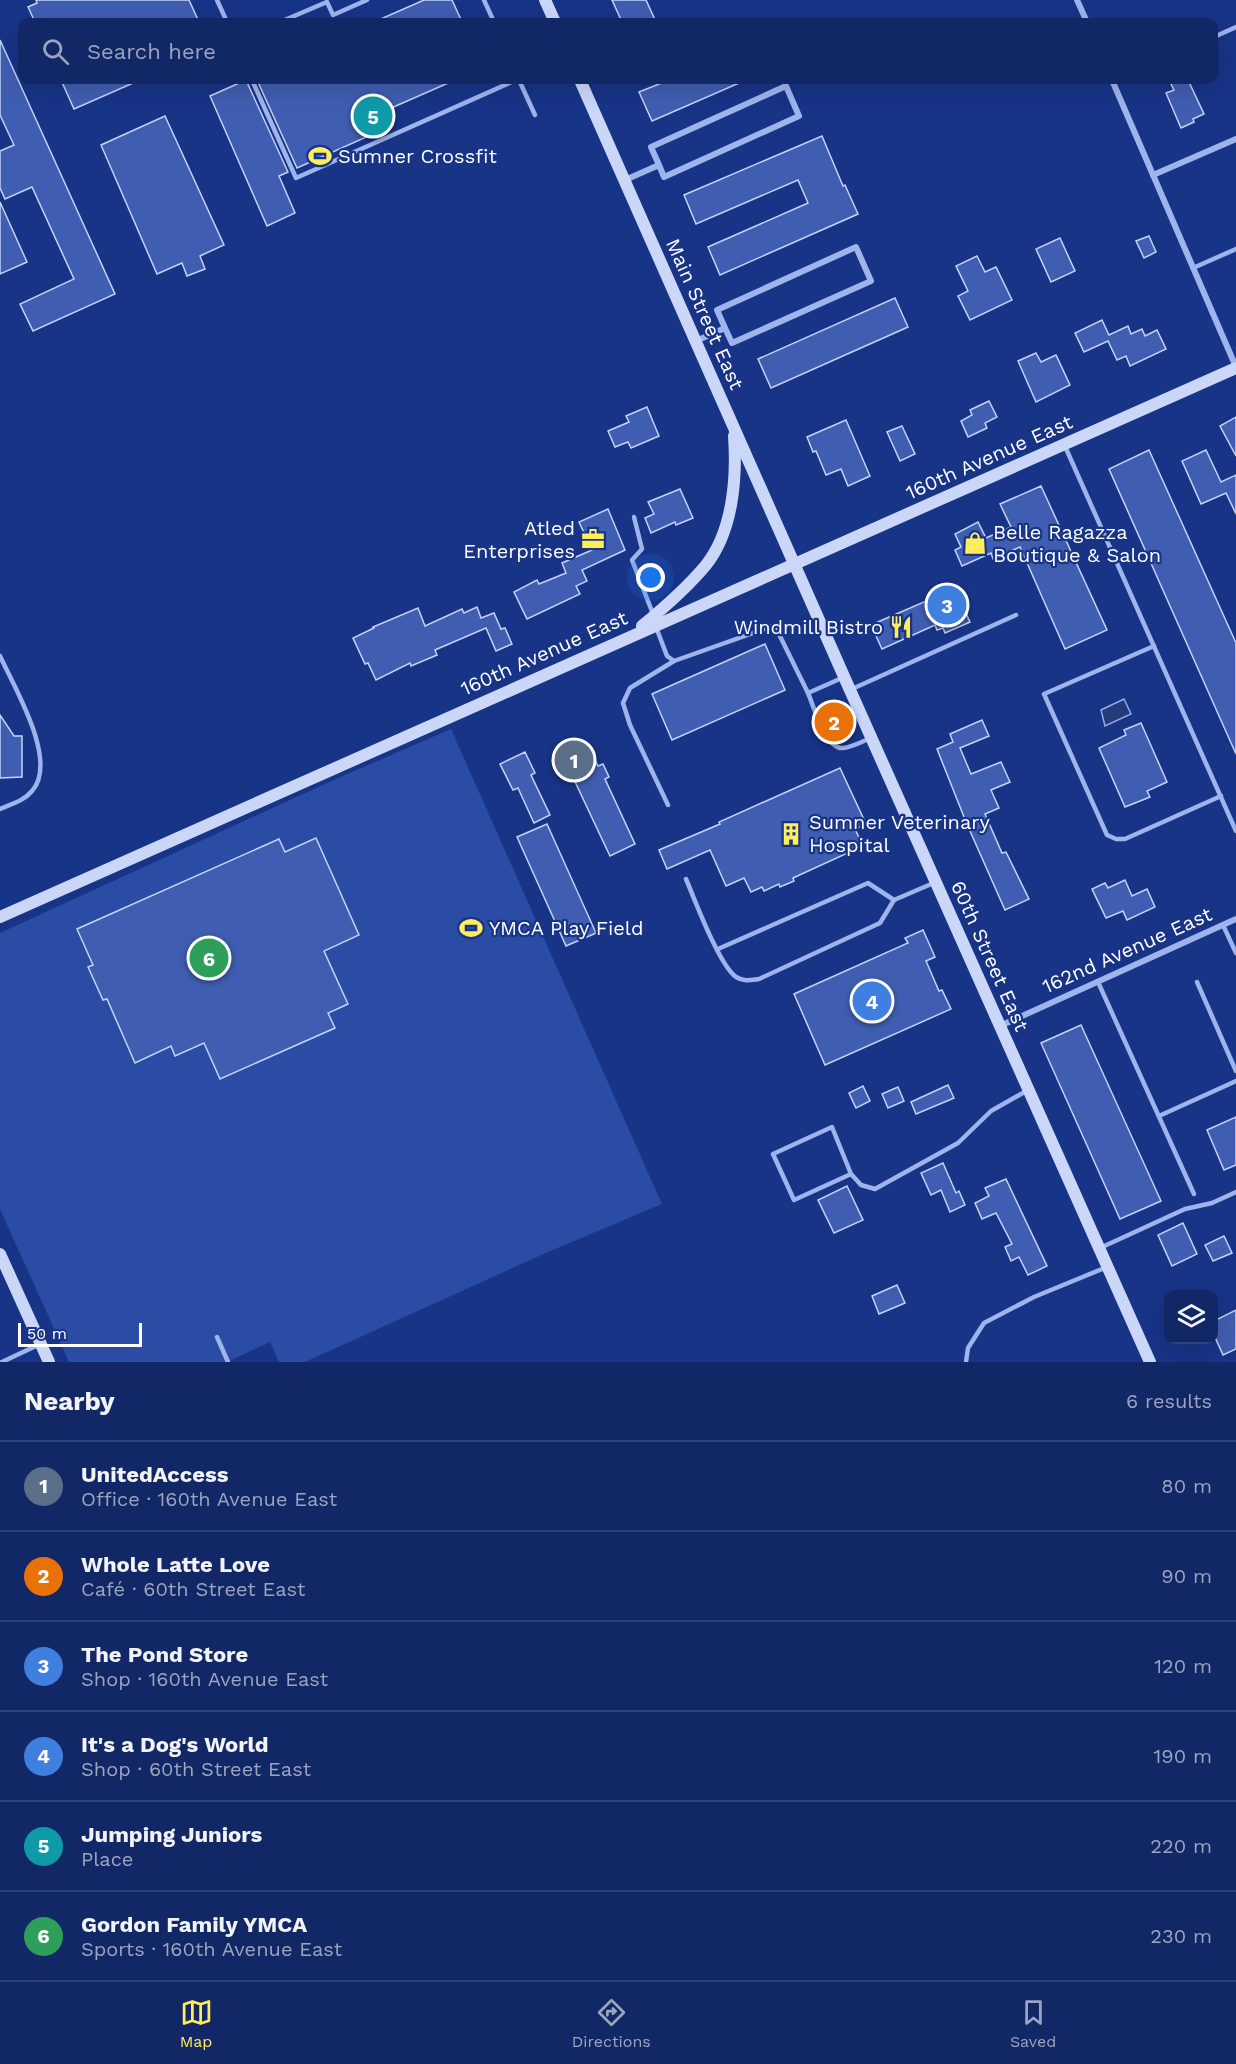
<!DOCTYPE html>
<html lang="en">
<head>
<meta charset="utf-8">
<style>
  :root { --surface:#122765; --page:#1b2f6b; --text:#f1f3f6; --muted:#9ca5bf; --line:#314479; --accent:#ffed5b }
  body { margin:0; font-family:"Work Sans",sans-serif; background:var(--page); color:var(--text) }
  .controls { position:absolute; right:18px; bottom:18px; display:grid; overflow:hidden; border-radius:12px; box-shadow:0 6px 24px #0002 }
  .controls button { width:54px; height:54px; display:grid; place-items:center; padding:0; border:0; border-bottom:2px solid var(--line); background:var(--surface); color:var(--text); font:30px sans-serif }
  .scale { position:absolute; left:18px; bottom:15px; width:124px; box-sizing:border-box; padding-left:6px; border:3px solid #fff; border-top:0; font-size:16px; line-height:21px; white-space:nowrap; color:#fff; -webkit-text-stroke:4px #183487; paint-order:stroke }
  .you { position:absolute; left:651px; top:578px; width:21px; height:21px; margin:-15px; border:4px solid #fff; border-radius:50%; background:#1a73e8; box-shadow:0 0 0 9px #1a73e833 }
  .badge { display:grid; place-items:center; width:39px; height:39px; border-radius:50%; background:var(--accent); color:#fff; font-size:20px; font-weight:700 }
  .pin { position:absolute; translate:-50% -50%; border:3px solid #fff; box-shadow:0 2px 6px #0006 }
  .list { margin:0; padding:0; list-style:none }
  h2 { display:flex; justify-content:space-between; align-items:center; height:78px; margin:0; padding:0 24px; font-size:26px }
  h2 small { font-size:20px; font-weight:400; color:var(--muted) }
  .list li { display:grid; grid-template-columns:39px 1fr auto; gap:18px; align-items:center; box-sizing:border-box; height:90px; padding:0 24px; border-top:2px solid var(--line) }
  .list b { display:block; font-size:22px; white-space:nowrap }
  .list p { margin:0; font-size:20px; white-space:nowrap; color:var(--muted) }
  .list em { font-size:20px; font-style:normal; color:var(--muted) }
  .icon { flex:none; width:33px; height:33px; fill:none; stroke:currentColor; stroke-width:2; stroke-linecap:round; stroke-linejoin:round }
  .map { position:relative; flex:none; width:1236px; height:1362px; overflow:hidden }
  .search { position:absolute; background:var(--surface); box-shadow:0 6px 24px #0002; left:18px; right:18px; top:18px; height:66px; display:flex; align-items:center; gap:15px; box-sizing:border-box; padding:0 21px; border-radius:12px; color:var(--muted); font-size:22px }
  .sheet { height:618px; background:var(--surface) }
  nav { display:flex; justify-content:space-around; align-items:center; box-sizing:border-box; height:84px; border-top:2px solid var(--line); background:var(--surface); font-size:16px; color:var(--muted) }
  nav a { display:grid; justify-items:center; gap:3px }
  nav .on { color:var(--accent) }
  .map>svg:first-child { display:block }
</style>
</head>
<body>
<div class="map">
<svg width="1236" height="1362" viewBox="0 0 1236 1362">
  <rect width="100%" height="100%" fill="#183487"/>
  <polygon fill="#2a4ca5" points="451,729 662,1204 548,1252 305,1362 279,1362 270,1342 227,1362 69,1362 0,1209 0,933 338,778"/>
  <polygon fill="#253a78" stroke="#91acf0" stroke-width="1.5" points="1124,699 1131,714 1105,726 1101,710"/>
  <g fill="#405eb1" stroke="#c4d3fa" stroke-width="1.5">
    <polygon points="36,0 189,0 199,22 35,22 28,7 37,3"/>
    <polygon points="424,0 452,0 462,22 374,22"/>
    <polygon points="612,0 646,0 656,22 622,22"/>
    <polygon points="0,40 115,294 33,331 20,304 74,279 32,187 5,199 0,188 0,151 14,145 0,115"/>
    <polygon points="61,80 140,80 74,109"/>
    <polygon points="246,80 288,172 279,176 295,213 267,226 210,96"/>
    <polygon points="257,80 455,80 364,120 371,135 297,168"/>
    <polygon points="669,80 746,80 652,121 639,92"/>
    <polygon points="1169,80 1188,80 1204,114 1193,119 1194,122 1181,128 1166,93 1174,90"/>
    <polygon points="165,116 224,245 200,256 205,269 187,276 182,263 157,274 101,145"/>
    <polygon points="822,136 843,186 845,185 858,214 720,275 708,247 808,203 798,180 696,224 684,195"/>
    <polygon points="0,202 27,262 0,274"/>
    <polygon points="1149,236 1156,252 1144,258 1136,241"/>
    <polygon points="1060,238 1075,271 1051,282 1036,249"/>
    <polygon points="977,256 985,272 996,267 1012,300 970,320 958,296 968,291 956,266"/>
    <polygon points="895,298 908,327 771,388 758,359"/>
    <polygon points="1102,320 1109,335 1128,326 1131,334 1142,329 1145,336 1157,330 1166,349 1130,366 1126,356 1117,360 1108,341 1084,352 1075,333"/>
    <polygon points="1036,353 1041,362 1056,355 1070,385 1036,402 1018,361"/>
    <polygon points="989,401 997,417 985,423 987,428 968,437 961,421 972,415 970,410"/>
    <polygon points="647,407 659,436 631,448 628,442 615,447 608,431 629,422 626,416"/>
    <polygon points="1236,417 1236,456 1220,426"/>
    <polygon points="846,420 870,476 848,486 841,469 826,475 816,451 813,452 807,437"/>
    <polygon points="902,426 915,454 900,461 887,432"/>
    <polygon points="1149,450 1236,643 1236,754 1109,469"/>
    <polygon points="1206,450 1221,482 1236,475 1236,514 1226,493 1201,504 1182,461"/>
    <polygon points="1041,486 1107,630 1065,649 1020,547 993,559 991,553 962,566 955,550 961,547 955,534 978,522 986,538 1011,527 1000,504"/>
    <polygon points="680,489 693,518 676,525 675,522 651,533 645,518 654,514 648,502"/>
    <polygon points="608,509 625,550 582,570 587,581 576,586 580,594 527,619 514,592 537,580 539,584 566,573 562,563 592,550 579,522"/>
    <polygon points="953,585 970,622 945,633 943,628 937,630 935,625 882,649 871,625 931,599 929,596"/>
    <polygon points="477,607 481,618 494,613 501,629 505,628 512,644 496,651 486,628 435,650 437,655 411,666 410,663 376,680 368,663 365,664 353,638 374,628 373,627 418,608 425,626 462,609 464,613"/>
    <polygon points="765,644 785,690 672,740 652,694"/>
    <polygon points="0,715 14,736 22,736 22,777 0,778"/>
    <polygon points="982,720 989,736 960,748 971,774 1001,762 1010,782 991,790 999,808 985,814 1002,853 1006,852 1029,899 1005,910 966,822 937,749 953,742 950,734"/>
    <polygon points="1141,723 1167,782 1147,791 1150,797 1125,807 1099,748 1126,735 1124,730"/>
    <polygon points="579,743 588,762 594,758 598,766 603,764 609,777 605,779 635,844 610,856 561,752"/>
    <polygon points="525,752 535,773 531,775 550,815 534,823 518,788 513,790 500,764"/>
    <polygon points="840,768 866,824 855,829 863,846 793,878 794,881 780,887 779,884 764,891 762,887 751,892 744,878 726,886 710,850 667,869 659,850 720,824 719,822"/>
    <polygon points="547,824 596,933 566,946 517,837"/>
    <polygon points="316,838 359,935 324,951 348,1004 328,1013 335,1028 220,1079 204,1043 175,1056 171,1046 135,1063 107,999 103,1000 88,967 93,965 77,929 279,839 285,852"/>
    <polygon points="1125,880 1132,896 1147,889 1155,907 1127,920 1123,911 1106,918 1092,889 1105,883 1108,888"/>
    <polygon points="923,930 935,957 926,961 939,991 942,990 951,1009 825,1065 794,994 908,943 905,938"/>
    <polygon points="1081,1025 1161,1201 1120,1219 1041,1043"/>
    <polygon points="948,1085 954,1098 916,1114 911,1102"/>
    <polygon points="863,1086 870,1101 856,1108 849,1093"/>
    <polygon points="898,1087 904,1101 888,1108 882,1094"/>
    <polygon points="1236,1117 1236,1165 1224,1170 1207,1130"/>
    <polygon points="943,1163 956,1193 959,1191 965,1205 950,1212 941,1190 931,1195 921,1173"/>
    <polygon points="1006,1179 1047,1266 1028,1275 1019,1257 1011,1261 1005,1247 1012,1244 996,1213 982,1219 975,1203 989,1196 985,1188"/>
    <polygon points="847,1186 863,1220 834,1233 818,1200"/>
    <polygon points="1183,1223 1197,1254 1172,1266 1158,1235"/>
    <polygon points="1224,1236 1232,1253 1213,1261 1205,1245"/>
    <polygon points="897,1285 905,1303 879,1314 872,1296"/>
    <polygon points="1236,1310 1236,1349 1223,1355 1214,1335 1214,1321"/>
  </g>
  <g fill="none" stroke-linecap="round" stroke-linejoin="round">
    <g stroke="#9eb4ed" stroke-width="4.5">
      <polyline points="217,0 227,22"/>
      <polyline points="484,0 494,22"/>
      <polyline points="280,22 327,2 333,15 367,0"/>
      <polyline points="1214,37 1236,27"/>
      <polyline points="252,80 296,178 516,80"/>
      <polyline points="519,80 535,115"/>
      <polyline points="1193,268 1236,249"/>
      <polyline points="1064,444 1236,831"/>
      <polyline points="634,517 642,549 632,560 653,614"/>
      <polyline points="656,627 667,656 674,661 770,627 775,626 808,693 842,678"/>
      <polyline points="1154,646 1044,694 1107,835 1116,839 1125,839 1221,796"/>
      <path d="M0 656C14 687 59 761 32 791 24 801 11 804 0 809"/>
      <polyline points="852,689 1016,615"/>
      <path d="M808 693C814 707 826 750 843 748 853 747 863 741 871 738"/>
      <polyline points="668,805 630,725 623,703 630,688 674,661"/>
      <path d="M686 879C695 900 719 965 736 977 744 982 751 980 759 979L880 923 894 900 936 882"/>
      <polyline points="1223,925 1236,953"/>
      <polyline points="718,949 868,883 894,900"/>
      <polyline points="1098,982 1194,1194"/>
      <polyline points="1197,982 1236,1071"/>
      <polyline points="1159,1116 1236,1081"/>
      <polyline points="851,1174 794,1200 773,1154 832,1127 851,1174 861,1185 875,1189 958,1143 991,1111 1028,1090"/>
      <polyline points="1100,1248 1185,1209 1212,1203 1236,1192"/>
      <polyline points="217,1337 228,1362"/>
      <polyline points="2,1362 38,1345"/>
      <polyline points="966,1362 968,1348 984,1323 1034,1297 1107,1267"/>
    </g>
    <g stroke="#9eb4ed" stroke-width="6">
      <polyline points="1077,0 1087,22"/>
      <polyline points="1112,80 1236,367"/>
      <polyline points="1153,175 1236,139"/>
      <polyline points="625,180 659,165 664,177 799,116 786,86 651,147 659,165"/>
      <polyline points="696,341 725,328 732,343 871,281 856,247 717,310 725,328"/>
      <polyline points="1000,1026 1236,919"/>
    </g>
    <g stroke="#cbd7f9" stroke-width="12">
      <polyline points="545,0 555,22"/>
      <polyline points="580,80 850,690 1150,1362"/>
      <path d="M642 626C665 607 687 588 706 565 733 531 737 478 734 436"/>
      <polyline points="0,917 1236,368"/>
      <polyline points="0,1254 49,1362"/>
    </g>
  </g>
  <defs>
    <g id="stadium-bare" transform="scale(1.8)"><path d="M0-5a6.5 5 0 1 0 0 10a6.5 5 0 1 0 0-10ZM-3.5-1.8h7v3.6h-7Z" fill="#ffed5b" stroke="#183487" stroke-width="2.5" paint-order="stroke"/></g>
    <g id="office-bare" transform="scale(1.8)"><path d="M-6-3h4V-5.5h4V-3h4V5H-6ZM-1-4.5V-3h2v-1.5ZM-6 0V1H6V0Z" fill="#ffed5b" stroke="#183487" stroke-width="2.5" paint-order="stroke"/></g>
    <g id="shop-bare" transform="scale(1.8)"><path d="M-5-2.5h2.3a2.7 3.5 0 0 1 5.4 0H5L5.5 6h-11ZM-1.5-2.5h3a1.5 2.3 0 0 0-3 0Z" fill="#ffed5b" stroke="#183487" stroke-width="2.5" paint-order="stroke"/></g>
    <g id="restaurant-bare" transform="scale(1.8)"><path d="M-5-6h1v4h1v-4h1v4h1v-4h1v5L-1.5 .5V6h-2V.5L-5-1ZM5-6V6H3V1.5H1.5Q1.5-4 5-6Z" fill="#ffed5b" stroke="#183487" stroke-width="2.5" paint-order="stroke"/></g>
    <g id="building-bare" transform="scale(1.8)"><path d="M-4-6H4V6H1V3H-1V6H-4ZM-2.5-4.3h1.7v1.8h-1.7ZM.8-4.3h1.7v1.8H.8ZM-2.5-1h1.7V.8h-1.7ZM.8-1h1.7V.8H.8Z" fill="#ffed5b" stroke="#183487" stroke-width="2.5" paint-order="stroke"/></g>
  </defs>
  <g fill-rule="evenodd">
    <use href="#stadium-bare" x="320" y="156"/>
    <use href="#office-bare" x="593" y="539"/>
    <use href="#shop-bare" x="975" y="543"/>
    <use href="#restaurant-bare" x="901" y="627"/>
    <use href="#building-bare" x="791" y="834"/>
    <use href="#stadium-bare" x="471" y="928"/>
  </g>
  <g text-anchor="middle" stroke-width="4.5" stroke-linejoin="round" paint-order="stroke">
    <g font-size="20" fill="#fff" stroke="#183487" text-anchor="start">
      <text x="338" y="163">Sumner Crossfit</text>
      <text x="575" y="535" text-anchor="end">Atled<tspan x="575" dy="23">Enterprises</tspan></text>
      <text x="993" y="539">Belle Ragazza<tspan x="993" dy="23">Boutique &amp; Salon</tspan></text>
      <text x="883" y="634" text-anchor="end">Windmill Bistro</text>
      <text x="809" y="829">Sumner Veterinary<tspan x="809" dy="23">Hospital</tspan></text>
      <text x="489" y="935">YMCA Play Field</text>
    </g>
    <g font-size="20" fill="#fff" stroke="#183487">
      <text transform="translate(705 314) rotate(66)" y="7">Main Street East</text>
      <text transform="translate(989 457) rotate(-24)" y="7">160th Avenue East</text>
      <text transform="translate(544 653) rotate(-24)" y="7">160th Avenue East</text>
      <text transform="translate(1127 950) rotate(-24)" y="7">162nd Avenue East</text>
      <text transform="translate(990 956) rotate(66)" y="7">60th Street East</text>
    </g>
  </g>
</svg>
<div class="controls">
<button><svg class="icon" aria-label="layers" viewBox="0 0 24 24"><path d="M12 4l9 5-9 5-9-5zM3 14l9 5 9-5"/></svg></button>
</div>
<div class="scale">50 m</div>
<div class="you"></div>
<div class="pin badge" style="left:574px;top:760px;background:#5c6f8a">1</div>
<div class="pin badge" style="left:834px;top:722px;background:#e8710a">2</div>
<div class="pin badge" style="left:947px;top:605px;background:#3f7fe0">3</div>
<div class="pin badge" style="left:872px;top:1001px;background:#3f7fe0">4</div>
<div class="pin badge" style="left:373px;top:116px;background:#0f9aa8">5</div>
<div class="pin badge" style="left:209px;top:958px;background:#2e9e5b">6</div>
<div class="search"><svg class="icon" aria-label="search" viewBox="0 0 24 24"><circle cx="10" cy="10" r="6"/><path d="M15 15l6 6"/></svg>Search here</div>
</div>
<section class="sheet">
<h2>Nearby<small>6 results</small></h2>
<ul class="list">
<li><span class="badge" style="background:#5c6f8a">1</span><div><b>UnitedAccess</b><p>Office · 160th Avenue East</p></div><em>80 m</em></li>
<li><span class="badge" style="background:#e8710a">2</span><div><b>Whole Latte Love</b><p>Café · 60th Street East</p></div><em>90 m</em></li>
<li><span class="badge" style="background:#3f7fe0">3</span><div><b>The Pond Store</b><p>Shop · 160th Avenue East</p></div><em>120 m</em></li>
<li><span class="badge" style="background:#3f7fe0">4</span><div><b>It's a Dog's World</b><p>Shop · 60th Street East</p></div><em>190 m</em></li>
<li><span class="badge" style="background:#0f9aa8">5</span><div><b>Jumping Juniors</b><p>Place</p></div><em>220 m</em></li>
<li><span class="badge" style="background:#2e9e5b">6</span><div><b>Gordon Family YMCA</b><p>Sports · 160th Avenue East</p></div><em>230 m</em></li>
</ul>
</section>
<nav>
<a class="on"><svg class="icon" aria-label="map" viewBox="0 0 24 24"><path d="M3 6l6-2 6 2 6-2v14l-6 2-6-2-6 2zM9 4v14M15 6v14"/></svg>Map</a>
<a><svg class="icon" aria-label="directions" viewBox="0 0 24 24"><path d="M12 3l9 9-9 9-9-9zM9 14v-3h6M13 9l2 2-2 2"/></svg>Directions</a>
<a><svg class="icon" aria-label="saved" viewBox="0 0 24 24"><path d="M7 4h10v16l-5-4-5 4z"/></svg>Saved</a>
</nav>
</body>
</html>
